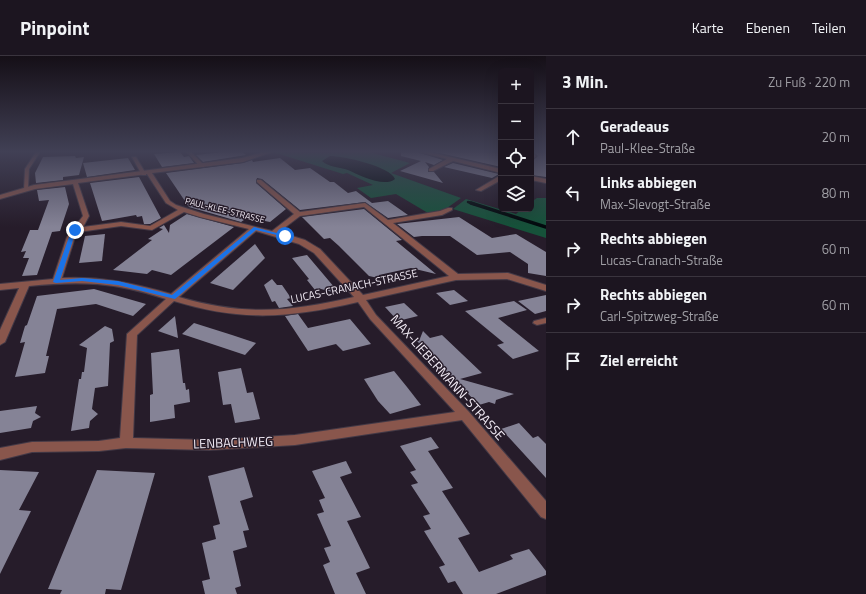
<!DOCTYPE html>
<html lang="de">
<head>
<meta charset="utf-8">
<style>
	:root { --surface:#1c1520; --page:#251e29; --text:#f1f3f6; --muted:#a09fa5; --line:#3a343e }
	body { margin:0; font-family:"Titillium Web",sans-serif; background:var(--page); color:var(--text) }
	.controls { position:absolute; right:12px; top:12px; display:grid; overflow:hidden; border-radius:6px; box-shadow:0 4px 16px #0002 }
	.controls button { width:36px; height:36px; display:grid; place-items:center; padding:0; border:0; border-bottom:1px solid var(--line); background:var(--surface); color:var(--text); font:20px sans-serif }
	.stop { position:absolute; width:12px; height:12px; margin:-9px; border:3px solid #1a73e8; border-radius:50%; background:#fff }
	.stop.end { background:#1a73e8; border-color:#fff; box-shadow:0 1px 4px #0008 }
	.list { margin:0; padding:0; list-style:none }
	h2 { display:flex; justify-content:space-between; align-items:center; height:52px; margin:0; padding:0 16px; font-size:17px }
	h2 small { font-size:13px; font-weight:400; color:var(--muted) }
	.list li { display:grid; grid-template-columns:26px 1fr auto; gap:12px; align-items:center; box-sizing:border-box; height:56px; padding:0 16px; border-top:1px solid var(--line) }
	.list b { display:block; font-size:15px; white-space:nowrap }
	.list p { margin:0; font-size:13px; white-space:nowrap; color:var(--muted) }
	.list em { font-size:13px; font-style:normal; color:var(--muted) }
	.icon { flex:none; width:22px; height:22px; fill:none; stroke:currentColor; stroke-width:2; stroke-linecap:round; stroke-linejoin:round }
	.map { position:relative; flex:none; width:546px; height:538px; overflow:hidden }
	header { display:flex; align-items:center; gap:24px; box-sizing:border-box; height:56px; padding:0 20px; background:var(--surface); border-bottom:1px solid var(--line) }
	header strong { font-size:19px }
	nav { display:flex; gap:22px; margin-inline-start:auto; font-size:14px }
	main { display:flex }
	aside { flex:1; background:var(--surface) }
	.map>svg:first-child { display:block }
</style>
</head>
<body>
<header>
<strong>Pinpoint</strong>
<nav><a>Karte</a><a>Ebenen</a><a>Teilen</a></nav>
</header>
<main>
<div class="map">
<svg width="546" height="538" viewBox="0 0 546 538">
	<rect width="100%" height="100%" fill="#261c2a"/>
	<g fill="#16523a">
		<path d="M273,96L313,97L369,96L410,107L391,117L461,142L447,152L438,156L428,157L396,138L371,142L357,132L373,129L347,117L343,118Z"/>
		<path d="M537,142H546V182L453,153L466,143L516,158L522,153H531V146Z"/>
	</g>
	<path fill="#01090c" d="M330,100C343,100 390,110 395,123C384,132 359,119 348,114C340,111 328,111 322,105Z"/>
	<g fill="none" stroke-linecap="round" stroke-linejoin="round">
		<path stroke="#01090c" stroke-width="2.5" d="M468,146L474,148"/>
		<path stroke="#01090c" stroke-width="3.5" d="M471,147L546,171"/>
	</g>
	<g fill="#858396">
		<path d="M180,96L184,101L189,100L194,107L162,111L154,98Z"/>
		<path d="M223,96H242L246,99L203,106L196,99Z"/>
		<path d="M401,96H419L420,97L443,104L434,109L425,106L429,111L428,113V116H434L443,127L400,115L421,105L401,100Z"/>
		<path d="M435,96H501V111Z"/>
		<path d="M533,96H546V121L531,119V106L538,100Z"/>
		<path d="M75,100L76,102L84,101L79,119L63,121V124L36,127L35,117L43,101Z"/>
		<path d="M128,102L135,114L87,121L83,107Z"/>
		<path d="M280,102L295,114L310,112L330,126H334L348,137L356,135L372,147L388,145L408,159L388,162L365,146L300,154L262,123L257,122L256,127L286,153L270,166L260,164L254,157L241,166L189,151L166,117L243,107L252,104L253,106Z"/>
		<path d="M453,107L499,118L492,122L444,111Z"/>
		<path d="M139,121L161,162L150,168H144L142,160L137,161L136,159L102,165L90,127Z"/>
		<path d="M65,131L69,148L60,175L52,176L37,219L22,220L29,202H23L26,195L21,196L30,174H38L49,144L39,145L37,134Z"/>
		<path d="M364,153L402,184L396,185L436,218L411,212L379,219L378,222L369,220L339,190L330,182L324,183L302,161Z"/>
		<path d="M187,158L234,171L171,219L152,214L147,218L113,214L152,184L148,183L163,173L159,172L164,169L169,177L170,169Z"/>
		<path d="M459,161L492,182L516,178L546,196V220L528,217V208L510,196L477,199L450,180H422L414,181L397,168Z"/>
		<path d="M105,178L102,205L79,207L85,180Z"/>
		<path d="M255,188L265,202L233,234L210,227Z"/>
		<path d="M307,199L340,238L321,233L315,234L307,224L309,223L292,202Z"/>
		<path d="M272,223L277,229H282L291,242L287,243L293,250L279,252L275,245L272,246L264,229Z"/>
		<path d="M94,233L146,248L133,260L96,248L57,253L46,300H49L45,317L15,321L25,286L20,287L25,270L27,269L37,240Z"/>
		<path d="M454,234L468,245L450,249L436,237Z"/>
		<path d="M546,239V255L535,258L518,245Z"/>
		<path d="M514,245L527,254L498,262L539,295L513,303L497,289L504,287L465,255Z"/>
		<path d="M404,247L418,260L398,265L385,251Z"/>
		<path d="M298,258L308,272L350,263L371,288L343,295L336,288L308,295L285,260Z"/>
		<path d="M175,260L178,282L158,275Z"/>
		<path d="M194,267L232,279L256,287L245,299L182,278Z"/>
		<path d="M105,270L112,273L114,285L110,287L108,330L95,332L92,353L98,358L90,365L89,372L71,375L79,323H81L82,316H84L87,292L79,289Z"/>
		<path d="M423,275L430,282L442,279L482,317L460,323L514,338L496,344L495,348L489,346L479,349L436,305L430,304L432,300L423,292L418,290L419,287L417,285H419Z"/>
		<path d="M179,293L183,327H185L186,334L189,333L190,346L174,349L175,362L150,366V339L153,338L151,297Z"/>
		<path d="M241,312L247,337L253,336L260,363L235,367L231,348L223,349L218,316Z"/>
		<path d="M394,315L407,331L421,349L390,358L378,345L364,323Z"/>
		<path d="M37,350L35,357L41,361L33,365L31,372L0,377V355Z"/>
		<path d="M519,367L533,382L538,380L546,388V422L501,373Z"/>
		<path d="M431,381L439,392L428,395L453,432L442,435L470,478L458,482L479,516L513,503L510,499L529,493L546,515V519L496,538H463L455,525L448,527L439,511L445,509L424,475L431,473L423,460L430,458L411,429L418,427L410,416L416,414L400,390Z"/>
		<path d="M346,405L352,417L340,421L361,461L347,465L370,512L356,517L366,538H335L323,509L330,506L324,492L331,490L317,458L324,456L319,444L325,442L312,415Z"/>
		<path d="M244,411L253,441L240,445L249,474L243,475L247,491L233,495L241,530L235,532L237,538H205L202,525L210,523L202,487L216,483L213,470L220,468L208,420Z"/>
		<path d="M0,414L39,416L19,454L31,455L0,518Z"/>
		<path d="M97,414L155,417L121,534L106,533L105,538H60L62,534L48,533Z"/>
	</g>
	<g fill="none" stroke-linecap="round" stroke-linejoin="round">
		<g stroke="#433946" stroke-width="2">
			<g id="service">
				<path d="M36,96H40L29,113L28,133L24,134L25,113Z"/>
				<path d="M187,96H191L204,109V111H200Z"/>
				<path d="M132,101H136L146,118V119H142Z"/>
				<path d="M546,262V267L537,269L533,267L534,265Z"/>
			</g>
		</g>
		<g stroke="#433946" stroke-width="2">
			<g id="minor">
				<path d="M264,96H272L243,106L152,117L170,145L176,149L204,158L272,175L294,158L257,126V124H261L300,156L365,147L388,164L440,155L448,152H452V154L442,159L393,167L458,218L508,217L546,229V235L507,223L456,224L366,244L376,259L469,356L546,445V463L541,461L462,364L295,389L209,394L126,392L99,395L32,396L0,404V392L32,386L99,385L120,382L127,278L166,243C114,226 82,225 29,230L5,286L0,289V274L19,232L0,234V228L53,223L67,181L83,160L73,128L35,133L0,143V139L34,129L242,102ZM147,118L166,147L178,154L150,170L121,166L83,171L89,160L78,127ZM364,151L449,220L363,239L320,193L305,184L279,176L300,160ZM184,156L200,161L249,173L171,238C134,227 100,220 62,222L75,181L79,176L121,170L152,174ZM256,175L299,188L314,197L354,241C290,256 243,260 179,241ZM174,245C242,266 290,262 358,246L370,263L455,356L295,379L209,384L133,382L137,279Z"/>
				<path d="M420,96H429L501,113V117L453,105L433,115H429V113L447,103Z"/>
				<path d="M531,96L536,100L531,105Z"/>
				<path d="M501,119V124L481,135L476,134Z"/>
				<path d="M531,120L546,123V127L531,124Z"/>
			</g>
		</g>
		<use href="#service" fill="#89564c" fill-rule="evenodd"/>
		<use href="#minor" fill="#89564c" fill-rule="evenodd"/>
	</g>
	<linearGradient id="sky" x2="0" y2="1"><stop stop-color="#150f17"/><stop offset="0.56" stop-color="#414055"/><stop offset="1" stop-color="#414055" stop-opacity="0"/></linearGradient>
	<rect width="546" height="171" fill="url(#sky)"/>
	<path fill="#1a73e8" d="M254,171L288,180L285,181L256,174L175,243L118,229L82,225L56,227L53,226L69,181L73,173L78,174L74,181L60,224L82,222L118,225L172,239Z"/>
	<g text-anchor="middle" dominant-baseline="central" stroke-width="3" stroke-linejoin="round" paint-order="stroke">
		<g font-size="9" fill="#f2ebf5" stroke="#261c2a">
			<text transform="translate(225 154) rotate(14)">PAUL-KLEE-STRASSE</text>
		</g>
		<g font-size="11" fill="#f2ebf5" stroke="#261c2a">
			<text transform="translate(354 230) rotate(-12)">LUCAS-CRANACH-STRASSE</text>
		</g>
		<g font-size="13" fill="#f2ebf5" stroke="#261c2a">
			<text transform="translate(448 321) rotate(48)">MAX-LIEBERMANN-STRASSE</text>
			<text transform="translate(233 386) rotate(-2)">LENBACHWEG</text>
		</g>
	</g>
</svg>
<div class="controls">
<button>+</button>
<button>−</button>
<button><svg class="icon" aria-label="locate" viewBox="0 0 24 24"><circle cx="12" cy="12" r="6"/><path d="M12 2v4M12 18v4M2 12h4M18 12h4"/></svg></button>
<button><svg class="icon" aria-label="layers" viewBox="0 0 24 24"><path d="M12 4l9 5-9 5-9-5zM3 14l9 5 9-5"/></svg></button>
</div>
<div class="stop" style="left:285px;top:180px"></div>
<div class="stop end" style="left:75px;top:174px"></div>
</div>
<aside>
<h2>3 Min.<small>Zu Fuß · 220 m</small></h2>
<ul class="list">
<li><svg class="icon" aria-label="ahead" viewBox="0 0 24 24"><path d="M12 20V5M6 11l6-6 6 6"/></svg><div><b>Geradeaus</b><p>Paul-Klee-Straße</p></div><em>20 m</em></li>
<li><svg class="icon" aria-label="left" viewBox="0 0 24 24"><path d="M17 20v-9H6M10 6l-5 5 5 5"/></svg><div><b>Links abbiegen</b><p>Max-Slevogt-Straße</p></div><em>80 m</em></li>
<li><svg class="icon" aria-label="right" viewBox="0 0 24 24"><path d="M7 20v-9h11M14 6l5 5-5 5"/></svg><div><b>Rechts abbiegen</b><p>Lucas-Cranach-Straße</p></div><em>60 m</em></li>
<li><svg class="icon" aria-label="right" viewBox="0 0 24 24"><path d="M7 20v-9h11M14 6l5 5-5 5"/></svg><div><b>Rechts abbiegen</b><p>Carl-Spitzweg-Straße</p></div><em>60 m</em></li>
<li><svg class="icon" aria-label="arrive" viewBox="0 0 24 24"><path d="M6 21V4h12l-3 4 3 4H6"/></svg><div><b>Ziel erreicht</b></div></li>
</ul>
</aside>
</main>
</body>
</html>
